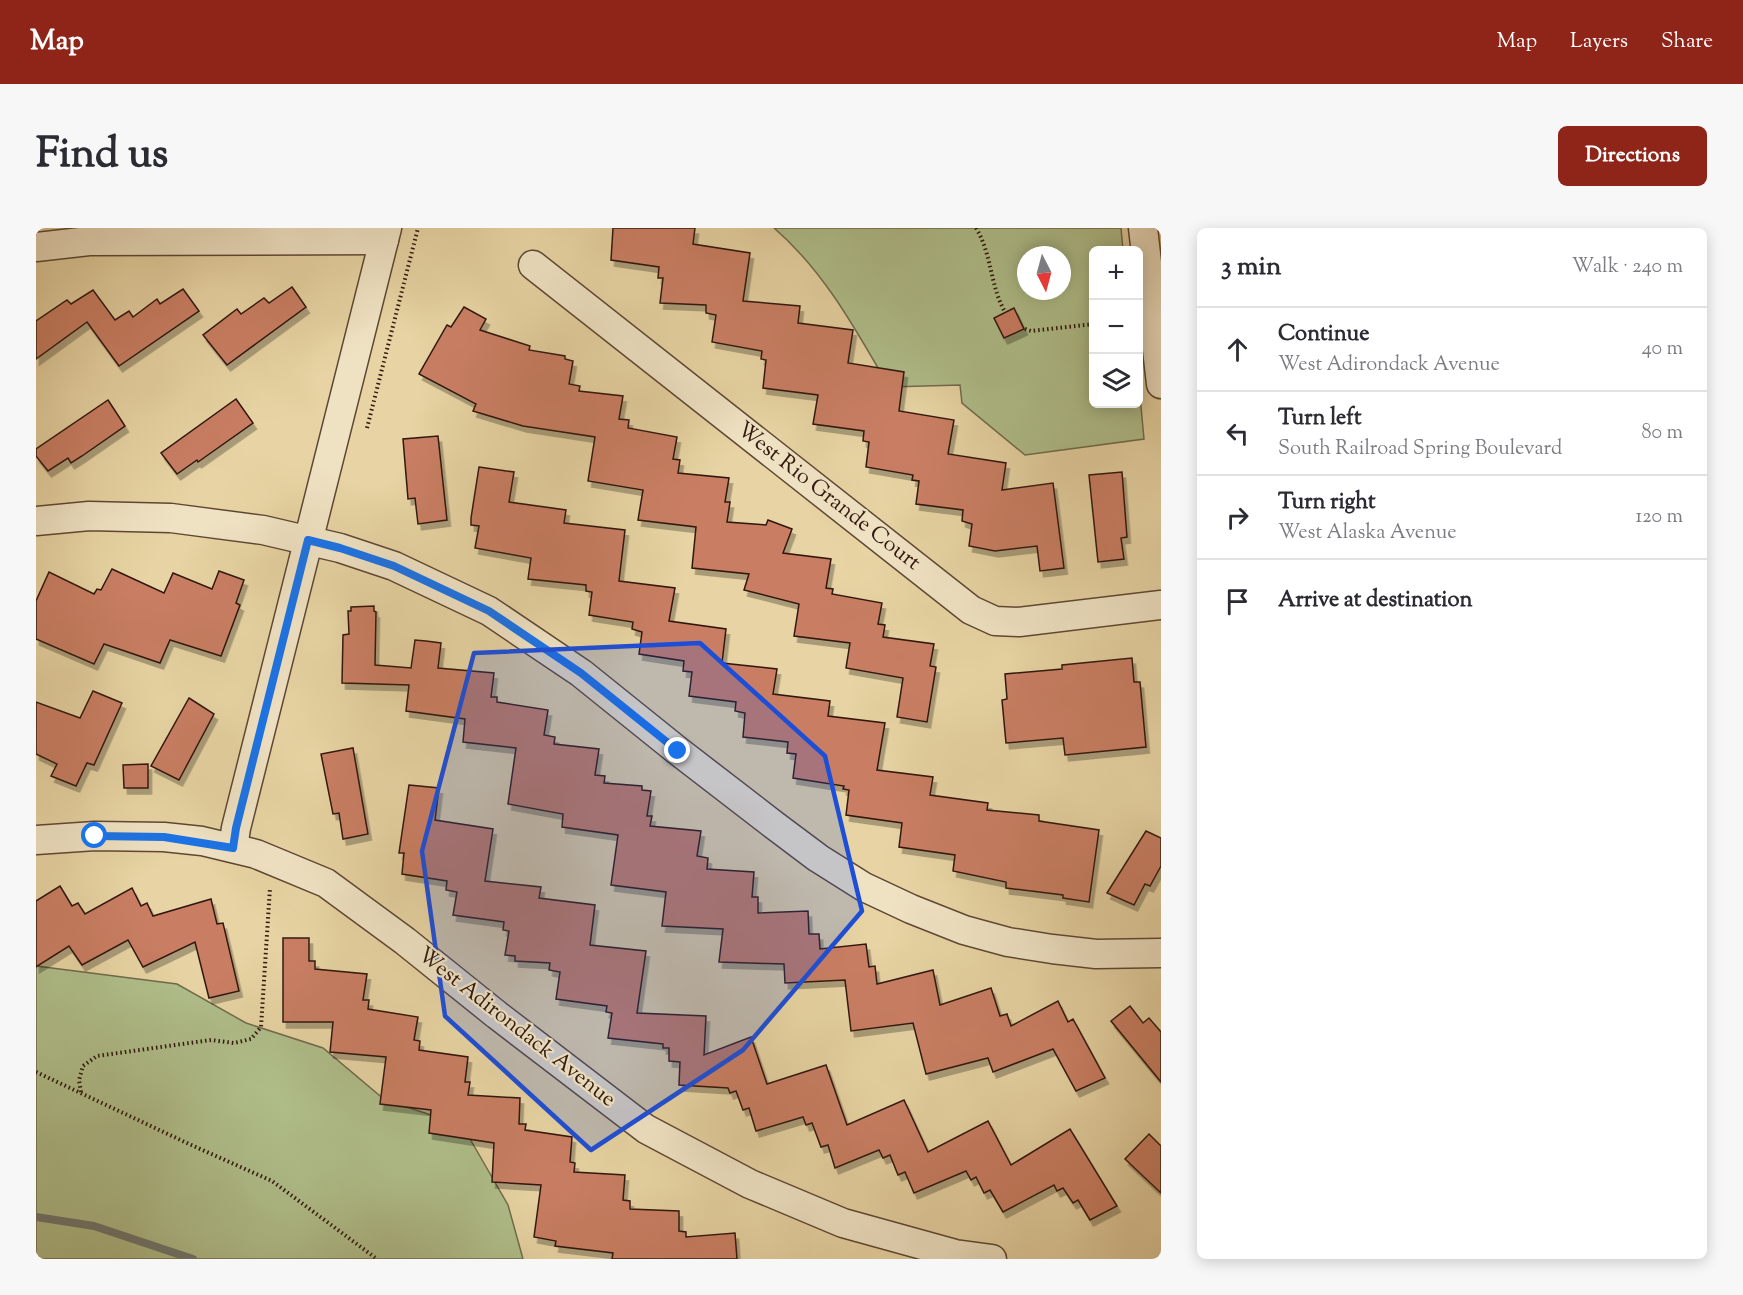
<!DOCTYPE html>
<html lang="en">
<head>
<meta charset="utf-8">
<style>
	:root { --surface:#fff; --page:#f7f7f7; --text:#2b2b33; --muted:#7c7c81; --line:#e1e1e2; --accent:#8f2418 }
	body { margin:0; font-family:"Sorts Mill Goudy",serif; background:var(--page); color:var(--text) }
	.controls { position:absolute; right:18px; top:18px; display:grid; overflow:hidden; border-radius:9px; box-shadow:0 3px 15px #0003 }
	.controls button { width:54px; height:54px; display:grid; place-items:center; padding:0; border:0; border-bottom:2px solid var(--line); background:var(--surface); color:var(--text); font:30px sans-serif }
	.compass { position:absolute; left:981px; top:18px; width:54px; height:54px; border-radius:50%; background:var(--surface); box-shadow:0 3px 15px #0003; rotate:174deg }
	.stop { position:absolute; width:18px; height:18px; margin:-14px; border:4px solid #1a73e8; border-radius:50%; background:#fff }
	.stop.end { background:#1a73e8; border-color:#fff; box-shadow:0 2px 6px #0008 }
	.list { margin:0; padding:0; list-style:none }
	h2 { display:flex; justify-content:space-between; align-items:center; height:78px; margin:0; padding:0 24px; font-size:26px }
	h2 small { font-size:20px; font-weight:400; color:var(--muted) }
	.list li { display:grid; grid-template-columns:39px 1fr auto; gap:18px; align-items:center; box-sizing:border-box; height:84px; padding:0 24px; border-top:2px solid var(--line) }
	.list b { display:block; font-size:22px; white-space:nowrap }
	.list p { margin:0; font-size:20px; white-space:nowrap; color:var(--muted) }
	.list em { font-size:20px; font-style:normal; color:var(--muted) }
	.icon { flex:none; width:33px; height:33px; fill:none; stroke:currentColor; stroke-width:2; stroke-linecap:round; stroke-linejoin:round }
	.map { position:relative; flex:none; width:1125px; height:1031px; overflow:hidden; border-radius:9px }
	header { display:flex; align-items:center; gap:36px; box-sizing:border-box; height:84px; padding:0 30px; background:var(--accent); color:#fff }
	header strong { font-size:28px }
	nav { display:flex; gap:33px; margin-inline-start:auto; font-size:21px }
	.intro { display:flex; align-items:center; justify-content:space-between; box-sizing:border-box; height:144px; padding:0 36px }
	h1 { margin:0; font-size:42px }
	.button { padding:15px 27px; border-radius:9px; background:var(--accent); color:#fff; font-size:21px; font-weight:700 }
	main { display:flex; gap:36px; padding:0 36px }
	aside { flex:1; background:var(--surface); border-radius:9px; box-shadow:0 3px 15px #0003 }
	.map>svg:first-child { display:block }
</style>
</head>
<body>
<header>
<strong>Map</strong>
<nav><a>Map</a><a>Layers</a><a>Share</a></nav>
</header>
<div class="intro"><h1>Find us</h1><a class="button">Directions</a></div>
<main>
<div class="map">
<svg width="1125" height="1031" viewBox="0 0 1125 1031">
	<defs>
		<filter id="shadow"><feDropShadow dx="3.5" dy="6" stdDeviation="0" flood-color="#0004"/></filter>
	</defs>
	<rect width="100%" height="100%" fill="#e7d3a3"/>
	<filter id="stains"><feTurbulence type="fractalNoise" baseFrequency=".00333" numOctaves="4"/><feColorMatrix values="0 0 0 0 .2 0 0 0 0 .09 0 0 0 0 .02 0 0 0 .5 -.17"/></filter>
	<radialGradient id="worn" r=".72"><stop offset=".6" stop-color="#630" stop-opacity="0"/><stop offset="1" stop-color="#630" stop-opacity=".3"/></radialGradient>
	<g fill="#afbe8a" stroke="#706b4c" stroke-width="1.5" fill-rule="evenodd">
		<path d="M738,0H1085L1087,22H1058V176H1102L1103,158L1108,211L989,227L926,175L924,157L853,159C820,102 788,43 738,0ZM990,27H1026V63H990Z"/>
		<path d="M0,738L141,756L210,795L287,820L349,872L426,897L472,977L487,1031H0Z"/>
	</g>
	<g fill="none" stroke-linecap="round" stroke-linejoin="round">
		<path stroke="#6f776f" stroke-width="8" d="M0,989L58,998L157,1031"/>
	</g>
	<g fill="#c97e64" stroke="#30180e" stroke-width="1.5" filter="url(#shadow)">
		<path d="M577,0H659L657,16L714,25L707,73L764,78L762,95L817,102L812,135L868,144L863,183L918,192L912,226L970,235L966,262L1017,255L1028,340L1004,343L1001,318L959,323L933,318L936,296L926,293L927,282L880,276L883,253L876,252L877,247L830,239L833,214L827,213L828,203L777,196L782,167L727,160L730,132L725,131L726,123L676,114L680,87L670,85V77L624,75L627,50H622L623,39L575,32Z"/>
		<path d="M256,59L270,79L191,137L167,107L201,81L205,86L228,70L233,75Z"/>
		<path d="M147,61L163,83L83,138L51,94L0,131V93L31,72L35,76L57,62L79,92L93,83L97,89L121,71L124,76Z"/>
		<path d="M428,79L450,91L444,102L494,118L493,122L529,128V131L537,133L533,156L544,158L543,163L587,168L583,191L593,192L592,200L641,209L637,231L644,232L642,245L693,250L689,274H694L691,294L730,297L732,292L756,301L747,325L795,331L790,360L797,361L796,366L846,375L842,396L849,397L847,409L898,416L894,438L900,439L891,494L861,489L867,450L810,440L814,415L758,408L763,376L708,362L713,346L656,340L660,299L602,292L607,262L552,253L559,209L487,198L437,183L440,176L383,146L411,97L415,99Z"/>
		<path d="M978,80L988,101L968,110L958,90Z"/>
		<path d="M200,171L217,195L162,234L161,232L141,246L125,225Z"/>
		<path d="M72,172L89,198L46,228L35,235L32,230L12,243L0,228V221Z"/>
		<path d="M402,208L411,292L382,296L379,270L372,271L367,211Z"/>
		<path d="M443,239L478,244L473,274L530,282L528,295L589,302L583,353L639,360L633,393L690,401L686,435L741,441L737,466L794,473L792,488L849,495L841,542L897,549L894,567L952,575L951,582L1003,587V593L1063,602L1053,674L1027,670V667L970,660V654L917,643L919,627L863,619L866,595L810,587L813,562L807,561L808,558L757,550L760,526L751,525L752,514L707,509L709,485L699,483L700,474L653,468L656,444L647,443L648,433L603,426L606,404L596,401L597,394L553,387L556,364L550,363V357L492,351L495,330L439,320L443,298L435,297V290Z"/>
		<path d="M1086,244L1091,309L1085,310L1088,331L1062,334L1053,247Z"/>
		<path d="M76,341L128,365L137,345L176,361L183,343L208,352L200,375L204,377L185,428L134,412L124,435L68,416L58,436L0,411V373L13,344L58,366L61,361L65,362Z"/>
		<path d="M338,378V383L340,384L339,437L375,440L379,412L390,413L405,415L402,440L458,445L455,469H461V474L512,482L508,507L519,509L518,516L563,521L559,547L569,548L568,555L606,558V562L615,563L611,588H616L614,598L665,603L661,628L672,630L671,641L718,644L716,669H722V685L772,683L773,706H783L784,721L830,716L833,739L839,738L841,756L897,742L904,777L955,760L964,788L971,786L975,798L1022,773L1032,794L1037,791L1069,850L1040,863L1017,821L957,844L952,830L890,846L877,795L815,803L809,752L749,755L748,736L683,734L687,701L626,698L630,664L575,657L582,607L526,599L527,586L472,576L480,520L427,514L429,491L370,483L373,457L306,455L307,407L313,406L312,383H315V379Z"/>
		<path d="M1096,430L1098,454H1104L1110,519L1029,527L1027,510L970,515L966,472L971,471L969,446L1026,441V437Z"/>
		<path d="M57,463L86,475L58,537L51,535L40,558L15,548L21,536L0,526V474L44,490Z"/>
		<path d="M153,470L178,486L143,552L115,538Z"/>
		<path d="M317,520L332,606L307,611L303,585L297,586L285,526Z"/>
		<path d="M112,536V560H88L87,537Z"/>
		<path d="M373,557L403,560L399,592L457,601L449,653L505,659L503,670L559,677L554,717L610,723L601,785L670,788L668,827L715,809L731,856L790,837L811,897L868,872L892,924L952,893L975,937L1034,901L1081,978L1054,992L1042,972L1037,975L1027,960L1021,963L1018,957L967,984L954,962L948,965L940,949L935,952L930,943L878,965L869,944L862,947L854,927L847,930L843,922L799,940L792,917L785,919L776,895L770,897L767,889L720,903L713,880L707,882L700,863L694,865L692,860L643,857L644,834L633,833V820H627V816L572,810L576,785L570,784L571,778L520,771L524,744L513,742L514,735L479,733V728L469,727L473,703L467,702L468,694L417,687L421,664L410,662L411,653L366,646L368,625H363Z"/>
		<path d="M1110,603L1125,610V638L1114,658L1109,656L1098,677L1071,665Z"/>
		<path d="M24,658L36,678L42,675L49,686L96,660L105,678L111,675L117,688L175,671L181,696L187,695L203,763L173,770L159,714L107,739L92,712L46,737L33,718L0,739V673Z"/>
		<path d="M247,710H273V733H279V741L331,746L327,772H333L332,781L382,789L378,812L384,813L383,822L432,829L429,854H434L432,867L484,870L483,896H490L489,902L536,909L534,934L539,935L538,944L589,947L587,972L594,973V981L643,983V1003L650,1004V1009L699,1005L701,1031H576L577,1025L519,1018L520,1013L498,1009L505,957L456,954L458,915L393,905L395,882L344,876L350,829L294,824L297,794H247Z"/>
		<path d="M1094,778L1107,795L1113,790L1125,804V854L1075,793Z"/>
		<path d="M1113,906L1125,918V965L1089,931Z"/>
	</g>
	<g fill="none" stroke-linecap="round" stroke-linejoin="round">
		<g stroke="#5e4733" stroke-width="31">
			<g id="street">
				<path d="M1107,0L1125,156"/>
				<path d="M0,19L53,13L348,12"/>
				<path d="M497,37L935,382L959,393L983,394L1125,377"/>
				<path d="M0,293L53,288L135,290L227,302L304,320L358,338L453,383L545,445L642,523L738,597L782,630L828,659L875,681L928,702L972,714L1016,721L1060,726L1125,725"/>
				<path d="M0,612L59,608L128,609L166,613L220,626L290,655L369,713L461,787L610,901L714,956L807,995L919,1026L956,1031"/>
				<path d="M197,620L200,600L351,0"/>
			</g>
		</g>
		<g stroke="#30180e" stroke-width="4" stroke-dasharray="1.5 3" stroke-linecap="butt">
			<path d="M940,0C956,26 954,58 969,84"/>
			<path d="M989,101L995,103L1058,96"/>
			<path d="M331,200L382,0"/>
			<path d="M0,844L153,916L236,953L341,1031"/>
			<path d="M45,864L43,852L47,838L61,828L175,812L198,815L215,811L225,799L234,660"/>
		</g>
		<use href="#street" stroke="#efe2c3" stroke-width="28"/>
	</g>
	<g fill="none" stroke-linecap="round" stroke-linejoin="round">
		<path stroke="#1a73e8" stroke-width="8" d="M59,608L128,609L197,620L200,600L272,312L304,320L358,338L453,383L545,445L642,523"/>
	</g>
	<path fill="#1d4ed8" fill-opacity="0.2" stroke="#1d4ed8" stroke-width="4.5" stroke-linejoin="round" d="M664,415L789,528L826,683L707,822L555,922L409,788L386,623L438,425Z"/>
	<g text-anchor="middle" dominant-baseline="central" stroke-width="4.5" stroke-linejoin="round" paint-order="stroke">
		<g font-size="22" fill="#30180e" stroke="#efe2c3">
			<text transform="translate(792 269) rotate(38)">West Rio Grande Court</text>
			<text transform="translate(480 800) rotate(38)">West Adirondack Avenue</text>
		</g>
	</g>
	<rect width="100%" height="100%" filter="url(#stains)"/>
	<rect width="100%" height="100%" fill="url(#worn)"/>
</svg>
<div class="controls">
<button>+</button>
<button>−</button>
<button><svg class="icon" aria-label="layers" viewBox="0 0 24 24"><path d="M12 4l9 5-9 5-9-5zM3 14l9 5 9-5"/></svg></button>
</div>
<svg class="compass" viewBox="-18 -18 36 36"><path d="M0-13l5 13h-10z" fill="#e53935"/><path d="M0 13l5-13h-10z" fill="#7c7c81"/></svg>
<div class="stop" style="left:59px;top:608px"></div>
<div class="stop end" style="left:642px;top:523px"></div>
</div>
<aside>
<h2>3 min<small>Walk · 240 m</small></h2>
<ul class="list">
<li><svg class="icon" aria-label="ahead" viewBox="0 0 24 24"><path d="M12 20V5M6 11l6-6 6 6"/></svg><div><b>Continue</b><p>West Adirondack Avenue</p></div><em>40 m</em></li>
<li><svg class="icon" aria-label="left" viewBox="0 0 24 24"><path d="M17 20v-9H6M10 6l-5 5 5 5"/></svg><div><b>Turn left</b><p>South Railroad Spring Boulevard</p></div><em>80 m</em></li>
<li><svg class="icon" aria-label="right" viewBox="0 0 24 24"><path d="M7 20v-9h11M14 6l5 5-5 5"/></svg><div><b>Turn right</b><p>West Alaska Avenue</p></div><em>120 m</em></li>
<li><svg class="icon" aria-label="arrive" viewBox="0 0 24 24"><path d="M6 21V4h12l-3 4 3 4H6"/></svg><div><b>Arrive at destination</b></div></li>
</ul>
</aside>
</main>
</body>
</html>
